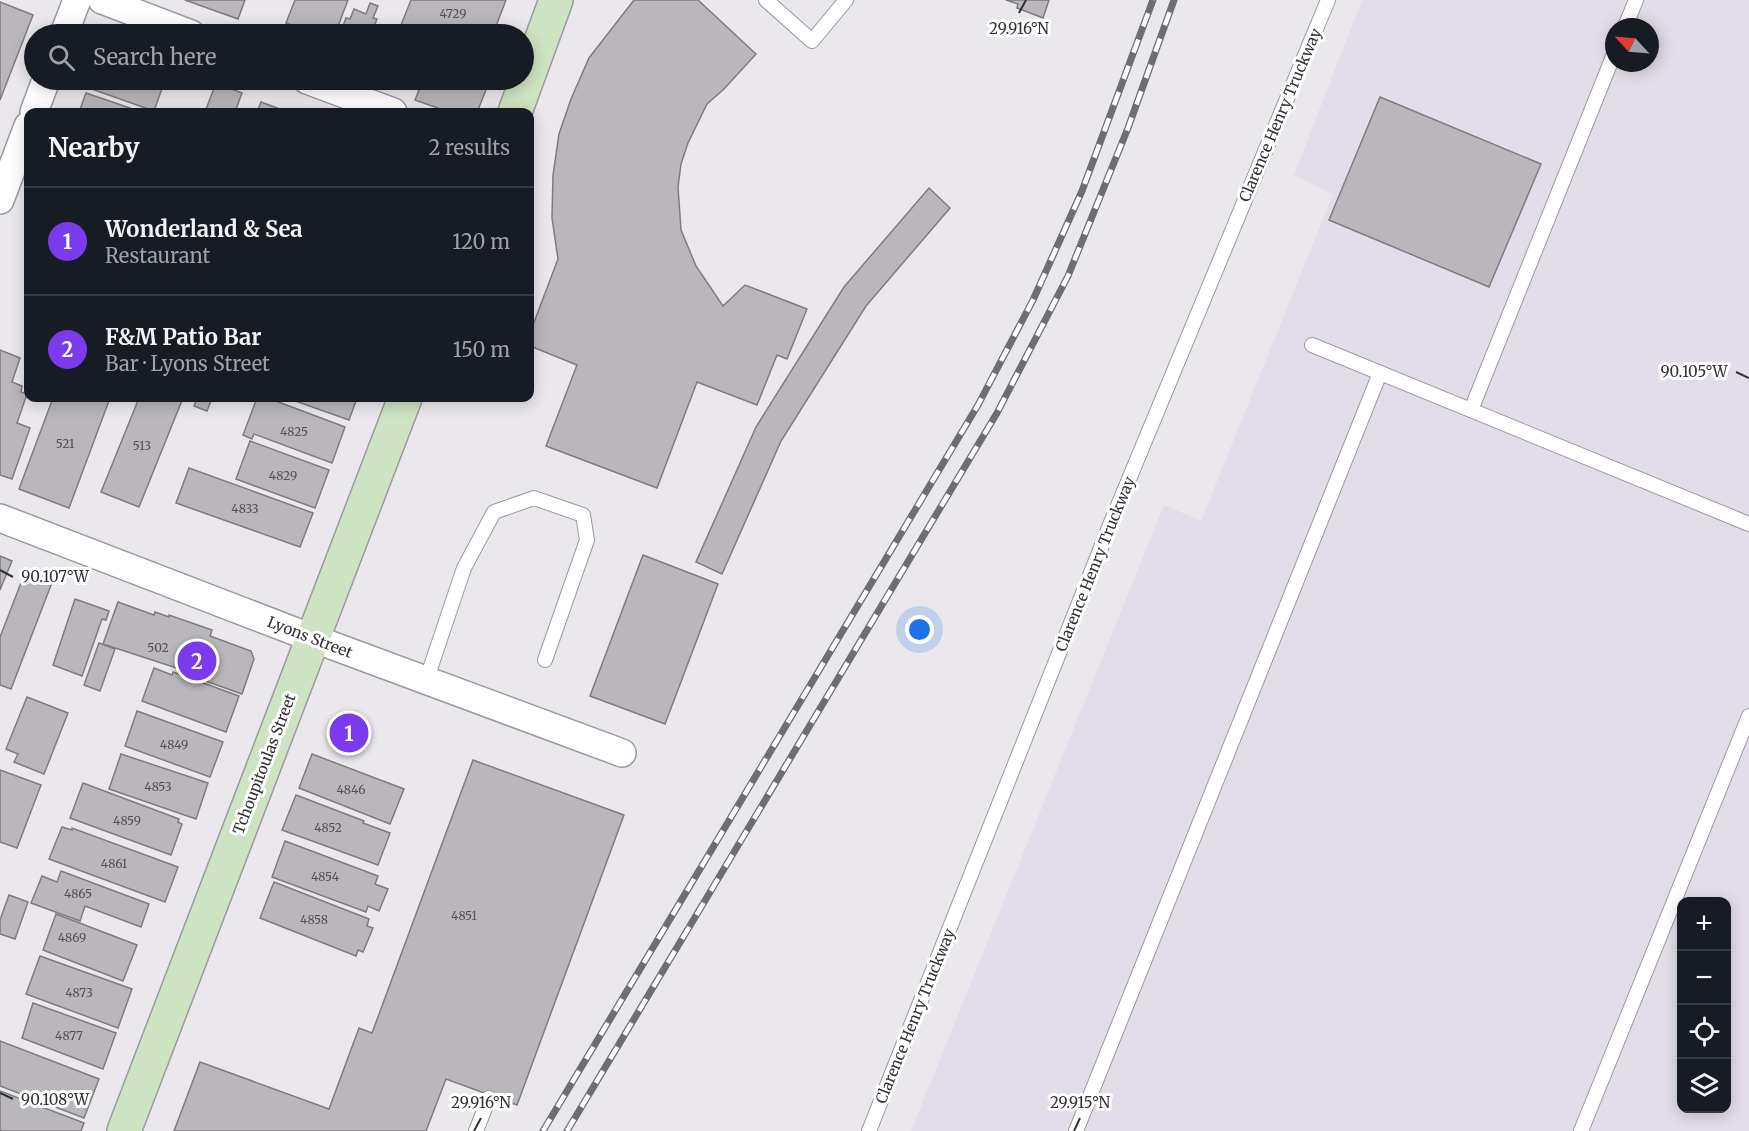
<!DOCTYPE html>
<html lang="en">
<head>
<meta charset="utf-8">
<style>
	:root { --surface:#171b24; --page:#20242c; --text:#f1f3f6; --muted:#9ea1a6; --line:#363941; --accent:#7c3aed }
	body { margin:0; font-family:Merriweather,serif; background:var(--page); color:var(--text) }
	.controls { position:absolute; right:18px; bottom:18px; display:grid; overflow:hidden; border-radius:12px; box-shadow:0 3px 15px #0003 }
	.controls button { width:54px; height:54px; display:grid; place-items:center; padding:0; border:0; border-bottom:2px solid var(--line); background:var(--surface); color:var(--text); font:30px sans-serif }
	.compass { position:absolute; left:1605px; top:18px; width:54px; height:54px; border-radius:50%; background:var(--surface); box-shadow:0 3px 15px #0003; rotate:296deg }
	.you { position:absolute; left:920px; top:630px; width:21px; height:21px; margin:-15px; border:4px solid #fff; border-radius:50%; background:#1a73e8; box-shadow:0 0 0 9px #1a73e833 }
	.badge { display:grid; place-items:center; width:39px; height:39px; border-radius:50%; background:var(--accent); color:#fff; font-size:20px; font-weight:700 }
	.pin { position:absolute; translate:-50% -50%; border:3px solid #fff; box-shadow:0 2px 6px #0006 }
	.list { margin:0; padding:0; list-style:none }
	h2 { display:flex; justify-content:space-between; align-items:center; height:78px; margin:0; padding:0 24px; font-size:26px }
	h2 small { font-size:20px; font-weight:400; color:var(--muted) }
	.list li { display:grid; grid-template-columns:39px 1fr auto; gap:18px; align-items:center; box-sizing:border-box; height:108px; padding:0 24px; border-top:2px solid var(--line) }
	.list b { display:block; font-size:22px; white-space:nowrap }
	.list p { margin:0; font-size:20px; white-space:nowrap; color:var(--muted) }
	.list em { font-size:20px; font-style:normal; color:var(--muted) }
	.icon { flex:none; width:33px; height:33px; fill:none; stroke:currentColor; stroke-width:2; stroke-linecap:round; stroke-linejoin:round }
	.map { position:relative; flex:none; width:1749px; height:1131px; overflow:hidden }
	.search { position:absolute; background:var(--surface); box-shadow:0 3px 15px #0003; left:24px; top:24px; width:510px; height:66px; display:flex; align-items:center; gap:15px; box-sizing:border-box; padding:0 21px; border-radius:33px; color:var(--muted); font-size:22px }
	.panel { position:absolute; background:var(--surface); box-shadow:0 3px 15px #0003; left:24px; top:108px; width:510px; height:294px; border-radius:12px }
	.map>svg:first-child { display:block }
</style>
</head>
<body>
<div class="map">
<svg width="1749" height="1131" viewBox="0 0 1749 1131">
	<rect width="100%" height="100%" fill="#eae8ec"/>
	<path fill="#e2dde8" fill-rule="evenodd" d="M1362,0H1749V1131H911L1164,505L1201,521L1333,194L1294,175ZM1614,27H1650V63H1614ZM1682,902H1726V1108H1682Z"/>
	<g fill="#b9b7bb" stroke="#7e7c80" stroke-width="1.5">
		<path d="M185,0H245L238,19Z"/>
		<path d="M295,0H348L335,34H315L286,23Z"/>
		<path d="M411,0H506L493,34H422L401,25Z"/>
		<path d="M634,0H698L756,54L724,89L707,104L688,143L681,164L678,187L681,230L696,266L723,306L745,285L807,309L787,359L777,355L757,405L697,382L657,488L546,446L577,365L530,346V333L558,259L552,218L553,175L559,134L571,99L589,58Z"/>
		<path d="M1006,0H1049L1043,18L1017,8L1018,4Z"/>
		<path d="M0,2L33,15L0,100Z"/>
		<path d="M370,3L378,6L373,18L377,19L371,34H340L346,18L350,19L354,9L366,14Z"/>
		<path d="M89,80H165L154,111L86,87Z"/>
		<path d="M423,80H490L477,112H449L415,100Z"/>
		<path d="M216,83L242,93L235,112H205Z"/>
		<path d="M86,93L130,108L129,111L133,112H79Z"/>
		<path d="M1380,97L1541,164L1489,287L1329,220Z"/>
		<path d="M261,102L288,112H257Z"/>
		<path d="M929,188L950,208L866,306L781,441L722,574L696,562L756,427L844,287Z"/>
		<path d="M0,350L20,358L12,382L22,386L21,392L27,394L17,423L30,428L12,479L0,475Z"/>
		<path d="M53,398H110L69,508L19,489Z"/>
		<path d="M139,398H183L139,507L101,492Z"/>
		<path d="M197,398H212L207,411L194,406Z"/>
		<path d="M257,398H268L345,427L332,463L254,434L252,439L243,435Z"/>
		<path d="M287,398H357L349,420Z"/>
		<path d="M250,441L329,470L315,508L236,479Z"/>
		<path d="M189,468L313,513L300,547L176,503Z"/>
		<path d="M643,555L718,584L665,724L590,696Z"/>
		<path d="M0,556L12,561L0,590Z"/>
		<path d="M26,570L53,580L11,689L0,685V637Z"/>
		<path d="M75,599L109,611L106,620L102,619L82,676L53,665Z"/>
		<path d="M118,602L154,615L155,612L169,617V615L212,630L210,636L251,651L254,659L242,694L194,677L195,674L103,644Z"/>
		<path d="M99,643L115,649L100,691L84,685Z"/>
		<path d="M154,668L172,675L173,672L239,696L226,732L142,701Z"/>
		<path d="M27,697L68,713L44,774L14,762L18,754L6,749Z"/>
		<path d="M137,711L223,742L210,777L125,746Z"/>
		<path d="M121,754L208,783L196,819L109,789Z"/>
		<path d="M312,754L404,789L390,824L299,788Z"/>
		<path d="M473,760L624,815L517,1105L446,1079L426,1131H174L200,1062L329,1109L359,1028L372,1033Z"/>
		<path d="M0,770L41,785L17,848L0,842Z"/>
		<path d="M83,783L179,819L178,822L182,824L171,855L70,818Z"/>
		<path d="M296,795L364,821L363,823L390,833L378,865L282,830Z"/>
		<path d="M62,827L72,830V828L178,867L165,902L49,859Z"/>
		<path d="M285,841L378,876L375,884L388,889L379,911L368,906L366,912L272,877Z"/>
		<path d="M61,871L149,904L141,927L85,906L80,921L31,903L42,876L57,882Z"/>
		<path d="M274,882L369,919L367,926L373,928L363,952L358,950L356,956L260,918Z"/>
		<path d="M9,895L28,902L15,939L0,934V920Z"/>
		<path d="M56,914L137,945L123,981L43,950Z"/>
		<path d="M40,956L132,989L118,1028L26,994Z"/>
		<path d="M33,1003L116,1033L103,1069L22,1038Z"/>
		<path d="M0,1041L99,1079L84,1118L0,1086Z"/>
		<path d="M0,1091L84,1123L81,1131H0Z"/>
	</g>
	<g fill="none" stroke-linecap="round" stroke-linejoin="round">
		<g stroke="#9b999d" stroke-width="16">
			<g id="lane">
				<path d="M766,0L812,41L846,0"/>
				<path d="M1625,27L1636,0"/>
				<path d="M1312,345L1749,524"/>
				<path d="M1471,410L1614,54"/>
				<path d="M426,681L464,568L494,512L534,498L583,515L587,540L545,660"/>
				<path d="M476,1131L489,1098"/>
				<path d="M869,1131L1110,525L1328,0"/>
				<path d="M1076,1131L1380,373"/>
				<path d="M1581,1131L1749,716"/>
			</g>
		</g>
		<g stroke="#9b999d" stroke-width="30">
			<g id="street">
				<path d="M102,0L191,34"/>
				<path d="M64,34L77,0"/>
				<path d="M307,80L393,112"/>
				<path d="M34,112L46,80"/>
				<path d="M0,200L28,126"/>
				<path d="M0,518L312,638L622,753"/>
			</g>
		</g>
		<g stroke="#9b999d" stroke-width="36">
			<g id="secondary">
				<path d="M515,112L556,0"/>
				<path d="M124,1131L405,398"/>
			</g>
		</g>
		<use href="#lane" stroke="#fff" stroke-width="14"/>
		<use href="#street" stroke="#fff" stroke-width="27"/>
		<use href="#secondary" stroke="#cee3c1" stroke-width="33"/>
		<g stroke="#6e6d6f" stroke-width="7">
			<g id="rail">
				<path d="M543,1131L978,405L1033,300L1082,191L1153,0"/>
				<path d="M567,1131L997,413L1068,276L1128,128L1174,0"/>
			</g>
		</g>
		<use href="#rail" stroke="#fff" stroke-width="4.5" stroke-dasharray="14" stroke-linecap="butt"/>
	</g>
	<path fill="none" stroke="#323133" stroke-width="2" d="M1019,13L1026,0M1736,372L1749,378M0,570L13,577M0,1093L13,1099M474,1131L481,1118M1074,1131L1080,1118"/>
	<g text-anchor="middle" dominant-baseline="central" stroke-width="6" stroke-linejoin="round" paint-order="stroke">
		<g font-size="12" fill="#545255">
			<text x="453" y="13">4729</text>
			<text x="294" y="431">4825</text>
			<text x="65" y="443">521</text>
			<text x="142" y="445">513</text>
			<text x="283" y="475">4829</text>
			<text x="245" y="508">4833</text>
			<text x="158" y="647">502</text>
			<text x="174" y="744">4849</text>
			<text x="158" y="786">4853</text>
			<text x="351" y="789">4846</text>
			<text x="127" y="820">4859</text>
			<text x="328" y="827">4852</text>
			<text x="114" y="863">4861</text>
			<text x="325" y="876">4854</text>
			<text x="78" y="893">4865</text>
			<text x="464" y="915">4851</text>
			<text x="314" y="919">4858</text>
			<text x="72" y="937">4869</text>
			<text x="79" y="992">4873</text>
			<text x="69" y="1035">4877</text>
		</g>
		<g font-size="15" fill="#323133" stroke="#fff">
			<text transform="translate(1280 115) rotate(-67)">Clarence Henry Truckway</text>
			<text transform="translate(1095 564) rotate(-68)">Clarence Henry Truckway</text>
			<text transform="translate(310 637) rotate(21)">Lyons Street</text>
			<text transform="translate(264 764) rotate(-69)">Tchoupitoulas Street</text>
			<text transform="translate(915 1016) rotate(-68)">Clarence Henry Truckway</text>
		</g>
	</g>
	<g font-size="15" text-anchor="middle" fill="#323133" stroke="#fff" stroke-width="6" stroke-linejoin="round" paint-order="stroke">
		<text x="1019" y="34">29.916°N</text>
		<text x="1694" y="377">90.105°W</text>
		<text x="55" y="582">90.107°W</text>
		<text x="55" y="1105">90.108°W</text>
		<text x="481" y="1108">29.916°N</text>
		<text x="1080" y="1108">29.915°N</text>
	</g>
</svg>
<div class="controls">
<button>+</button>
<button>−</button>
<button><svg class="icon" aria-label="locate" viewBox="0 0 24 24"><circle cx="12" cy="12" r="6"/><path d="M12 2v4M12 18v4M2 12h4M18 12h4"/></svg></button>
<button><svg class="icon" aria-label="layers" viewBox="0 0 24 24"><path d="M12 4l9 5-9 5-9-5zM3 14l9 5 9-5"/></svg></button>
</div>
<svg class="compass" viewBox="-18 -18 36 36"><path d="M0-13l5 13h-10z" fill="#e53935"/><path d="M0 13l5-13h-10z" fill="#9ea1a6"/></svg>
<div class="you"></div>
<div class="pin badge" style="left:349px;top:733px">1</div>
<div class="pin badge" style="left:197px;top:661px">2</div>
<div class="search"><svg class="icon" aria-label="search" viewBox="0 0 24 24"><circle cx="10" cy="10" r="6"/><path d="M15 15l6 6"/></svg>Search here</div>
<section class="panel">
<h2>Nearby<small>2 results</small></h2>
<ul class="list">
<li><span class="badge">1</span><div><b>Wonderland &amp; Sea</b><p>Restaurant</p></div><em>120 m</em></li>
<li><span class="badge">2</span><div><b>F&amp;M Patio Bar</b><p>Bar · Lyons Street</p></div><em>150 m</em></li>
</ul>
</section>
</div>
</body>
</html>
